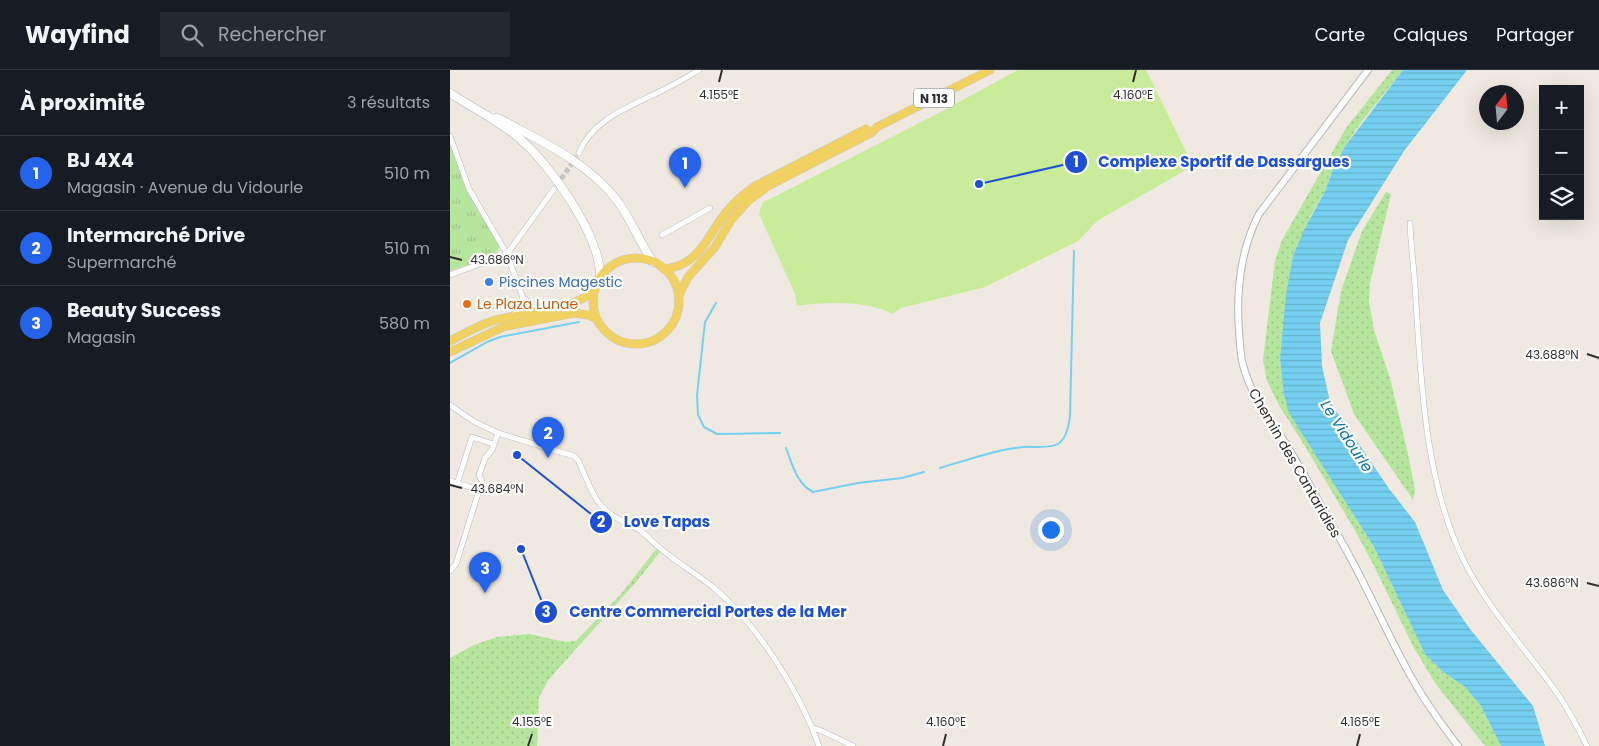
<!DOCTYPE html>
<html lang="fr">
<head>
<meta charset="utf-8">
<style>
	:root { --surface:#171b24; --page:#242831; --text:#f1f3f6; --muted:#9ea1a6; --line:#363941; --accent:#2563eb }
	body { margin:0; font-family:Poppins,sans-serif; background:var(--page); color:var(--text) }
	.controls { position:absolute; right:15px; top:15px; display:grid; overflow:hidden; border-radius:0px; box-shadow:0 5px 20px #0002 }
	.controls button { width:45px; height:45px; display:grid; place-items:center; padding:0; border:0; border-bottom:1px solid var(--line); background:var(--surface); color:var(--text); font:25px sans-serif }
	.compass { position:absolute; left:1029px; top:15px; width:45px; height:45px; border-radius:50%; background:var(--surface); box-shadow:0 5px 20px #0002; rotate:16deg }
	.you { position:absolute; left:600px; top:459px; width:18px; height:18px; margin:-12px; border:4px solid #fff; border-radius:50%; background:#1a73e8; box-shadow:0 0 0 8px #1a73e833 }
	.badge { display:grid; place-items:center; width:32px; height:32px; border-radius:50%; background:var(--accent); color:#fff; font-size:16px; font-weight:700 }
	.pin { position:absolute; translate:-50% -41px; filter:drop-shadow(0 1px 2px #0008) }
	.pin::after { content:''; position:absolute; top:26px; width:18px; height:15px; background:inherit; clip-path:polygon(0 0,100% 0,50% 100%) }
	.list { margin:0; padding:0; list-style:none }
	h2 { display:flex; justify-content:space-between; align-items:center; height:65px; margin:0; padding:0 20px; font-size:21px }
	h2 small { font-size:16px; font-weight:400; color:var(--muted) }
	.list li { display:grid; grid-template-columns:32px 1fr auto; gap:15px; align-items:center; box-sizing:border-box; height:75px; padding:0 20px; border-top:1px solid var(--line) }
	.list b { display:block; font-size:19px; white-space:nowrap }
	.list p { margin:0; font-size:16px; white-space:nowrap; color:var(--muted) }
	.list em { font-size:16px; font-style:normal; color:var(--muted) }
	.icon { flex:none; width:28px; height:28px; fill:none; stroke:currentColor; stroke-width:2; stroke-linecap:round; stroke-linejoin:round }
	.map { position:relative; flex:none; width:1149px; height:676px; overflow:hidden }
	header { display:flex; align-items:center; gap:30px; box-sizing:border-box; height:70px; padding:0 25px; background:var(--surface); border-bottom:1px solid var(--line) }
	header strong { font-size:24px }
	nav { display:flex; gap:28px; margin-inline-start:auto; font-size:18px }
	.search { width:350px; height:45px; background:var(--page); display:flex; align-items:center; gap:12px; box-sizing:border-box; padding:0 18px; border-radius:0px; color:var(--muted); font-size:19px }
	main { display:flex }
	aside { flex:1; background:var(--surface) }
	.map>svg:first-child { display:block }
</style>
</head>
<body>
<header>
<strong>Wayfind</strong>
<div class="search"><svg class="icon" aria-label="search" viewBox="0 0 24 24"><circle cx="10" cy="10" r="6"/><path d="M15 15l6 6"/></svg>Rechercher</div>
<nav><a>Carte</a><a>Calques</a><a>Partager</a></nav>
</header>
<main>
<aside>
<h2>À proximité<small>3 résultats</small></h2>
<ul class="list">
<li><span class="badge">1</span><div><b>BJ 4X4</b><p>Magasin · Avenue du Vidourle</p></div><em>510 m</em></li>
<li><span class="badge">2</span><div><b>Intermarché Drive</b><p>Supermarché</p></div><em>510 m</em></li>
<li><span class="badge">3</span><div><b>Beauty Success</b><p>Magasin</p></div><em>580 m</em></li>
</ul>
</aside>
<div class="map">
<svg width="1149" height="676" viewBox="0 0 1149 676">
	<defs>
		<pattern id="grass-dots" width="8" height="8" patternUnits="userSpaceOnUse" patternTransform="scale(1.25)"><rect width="8" height="8" fill="#b6e59e"/><path d="M2 2h.1M6 6h.1" fill="none" stroke="#9dc588" stroke-width="1.8" stroke-linecap="round"/></pattern>
		<pattern id="park-tufts" width="24" height="20" patternUnits="userSpaceOnUse" patternTransform="scale(1.25)"><rect width="24" height="20" fill="#b6e59e"/><path d="M3 7l-1-3M5 7V3M7 7l1-3M15 17l-1-3M17 17v-4M19 17l1-3" fill="none" stroke="#9dc588"/></pattern>
		<pattern id="water-rules" width="6" height="5" patternUnits="userSpaceOnUse" patternTransform="scale(1.25)"><rect width="6" height="5" fill="#75cff0"/><path d="M0 2.5h6" fill="none" stroke="#66b2ce"/></pattern>
	</defs>
	<rect width="100%" height="100%" fill="#efe9e1"/>
	<g fill="url(#grass-dots)">
		<path d="M942,0H953L910,54L896,75L884,97L875,121L860,147L830,289L834,325L839,342L924,477L975,584L992,601L1015,617L1031,636L1051,676H1035L985,613L964,578L923,494L903,457L853,373L830,337L817,311L813,290L825,191L832,170L896,58Z"/>
		<path d="M936,122L941,124L920,213L919,231L924,260L940,308L958,384L965,420L963,430L904,344L881,281L891,221L912,161Z"/>
		<path d="M207,478L210,482L187,511L99,609L89,627L87,676H0V588L24,575L47,567L79,564L115,572L126,571L171,524Z"/>
	</g>
	<path fill="url(#park-tufts)" d="M0,72L18,117L49,176L47,185L0,201Z"/>
	<path fill="#c9ec9a" d="M568,0H696L743,96L647,151L628,171L535,217L451,238L442,244C417,230 374,232 347,236L345,224L309,144L312,133L485,45Z"/>
	<path fill="url(#water-rules)" d="M953,0H1017L954,81L898,170L870,253L872,296L880,332L940,420L965,452L993,520L1020,559L1083,636L1095,676H1051L1031,636L1015,617L992,601L975,584L924,477L839,343L834,325L830,289L836,225L843,186L854,160L875,121L884,97L896,75Z"/>
	<g fill="none" stroke-linecap="round" stroke-linejoin="round">
		<g stroke="#75cff0" stroke-width="2">
			<path d="M266,233L255,252L247,325L248,345L254,357L267,364L330,363"/>
			<path d="M0,293L37,272L50,267L129,252"/>
			<path d="M336,378C342,394 347,414 363,422L408,413L452,408L474,402"/>
			<path d="M490,398C517,390 545,380 573,377C584,376 599,379 608,374C617,368 619,355 620,346L624,181"/>
		</g>
		<path stroke="#c8c4bd" stroke-width="5" stroke-dasharray="5 2.5" stroke-linecap="butt" d="M107,115L129,83"/>
		<g stroke="#b4b7c1" stroke-width="6">
			<g id="minor">
				<path d="M0,66L19,119L57,184L73,228L92,240"/>
				<path d="M129,83C142,49 182,36 211,21C224,15 237,7 249,0"/>
				<path d="M960,153C961,180 965,206 966,232C971,316 976,415 1014,491C1038,539 1076,579 1107,623C1119,640 1128,658 1137,676"/>
				<path d="M212,165L260,138"/>
				<path d="M57,184L104,119"/>
				<path d="M0,205L57,184"/>
				<path d="M63,246L73,228"/>
				<path d="M0,335L23,351L48,363L124,386L128,390C135,404 140,422 150,434C161,448 177,452 191,461C200,468 207,477 216,483C231,495 248,505 263,517C307,554 350,622 369,676"/>
				<path d="M0,411L29,420"/>
				<path d="M7,414L22,367L43,374"/>
				<path d="M0,501L6,494L32,411L29,405L35,388L42,380L48,363"/>
				<path d="M363,658L372,661L403,676"/>
			</g>
		</g>
		<g stroke="#b4b7c1" stroke-width="8">
			<path id="tertiary" d="M918,0L809,144C790,181 786,221 789,261C790,272 790,284 793,295C802,328 818,346 836,374C855,405 872,438 890,469C917,515 937,565 963,610C976,633 992,655 1008,676"/>
		</g>
		<g stroke="#b4b7c1" stroke-width="9">
			<g id="secondary">
				<path d="M0,23C24,39 48,50 70,69C100,94 152,168 150,208"/>
				<path d="M45,48L50,49C92,72 136,91 166,129C181,148 189,172 203,192"/>
			</g>
		</g>
		<g stroke="#c9c9c9" stroke-width="9">
			<g id="primary">
				<circle cx="186" cy="231" r="43"/>
				<path d="M214,199C251,196 258,163 278,140C286,131 295,123 305,116L416,59"/>
				<path d="M229,225L238,207L265,177L281,150L298,131L318,116L421,63L427,57L540,0"/>
				<path d="M0,271C13,264 28,256 42,251C70,243 128,240 145,219"/>
				<path d="M0,282L53,257L124,243L138,245L147,249"/>
			</g>
		</g>
		<use href="#minor" stroke="#fff" stroke-width="5"/>
		<use href="#tertiary" stroke="#fff" stroke-width="6"/>
		<use href="#secondary" stroke="#fff" stroke-width="8"/>
		<use href="#primary" stroke="#f2d163" stroke-width="8"/>
	</g>
	<path fill="none" stroke="#2e2e2e" stroke-width="2" d="M269,12L272,0M683,12L686,0M0,187L12,190M1137,284L1149,288M0,415L12,418M1137,513L1149,516M78,676L82,664M493,676L496,664M907,676L910,664"/>
	<circle fill="#3f7fe0" stroke="#fff" stroke-width="2" cx="39" cy="212" r="5"/>
	<circle fill="#e8710a" stroke="#fff" stroke-width="2" cx="17" cy="234" r="5"/>
	<g text-anchor="middle" dominant-baseline="central" stroke-width="4.5" stroke-linejoin="round" paint-order="stroke">
		<rect fill="#fff" stroke="#6d6d6d" stroke-width="1" x="464" y="18.5" width="40" height="19" rx="4"/>
		<g font-size="12" font-weight="bold" fill="#2e2e2e">
			<text x="484" y="28">N 113</text>
		</g>
		<g font-size="14" fill="#366cbe" stroke="#fff" text-anchor="start">
			<text x="49" y="212">Piscines Magestic</text>
		</g>
		<g font-size="14" fill="#c56008" stroke="#fff" text-anchor="start">
			<text x="27" y="234">Le Plaza Lunae</text>
		</g>
		<g font-size="14" fill="#2e2e2e" stroke="#fff">
			<text transform="translate(845 393) rotate(60)">Chemin des Cantaridies</text>
		</g>
		<g font-size="15" font-style="italic" fill="#0d6fa3" stroke="#fff">
			<text transform="translate(897 366) rotate(57)">Le Vidourle</text>
		</g>
	</g>
	<g font-size="12" text-anchor="middle" fill="#2e2e2e" stroke="#fff" stroke-width="4.5" stroke-linejoin="round" paint-order="stroke">
		<text x="269" y="29">4.155°E</text>
		<text x="683" y="29">4.160°E</text>
		<text x="47" y="194">43.686°N</text>
		<text x="1102" y="289">43.688°N</text>
		<text x="47" y="423">43.684°N</text>
		<text x="1102" y="517">43.686°N</text>
		<text x="82" y="656">4.155°E</text>
		<text x="496" y="656">4.160°E</text>
		<text x="910" y="656">4.165°E</text>
	</g>
	<path fill="none" stroke="#1d4ed8" stroke-width="2" d="M529 114L626 92M67 385L151 452M71 479L96 542"/>
	<g fill="#1d4ed8" stroke="#fff" stroke-width="2">
		<circle cx="529" cy="114" r="5"/>
		<circle cx="67" cy="385" r="5"/>
		<circle cx="71" cy="479" r="5"/>
		<circle cx="626" cy="92" r="12"/>
		<circle cx="151" cy="452" r="12"/>
		<circle cx="96" cy="542" r="12"/>
	</g>
	<g font-size="15" text-anchor="middle" font-weight="bold" fill="#fff">
		<text x="626" y="97">1</text>
		<text x="151" y="457">2</text>
		<text x="96" y="547">3</text>
	</g>
	<g font-size="15" text-anchor="middle" font-weight="bold" fill="#1d4ed8" stroke="#fff" stroke-width="4.5" stroke-linejoin="round" paint-order="stroke">
		<text x="774" y="97">Complexe Sportif de Dassargues</text>
		<text x="217" y="457">Love Tapas</text>
		<text x="258" y="547">Centre Commercial Portes de la Mer</text>
	</g>
</svg>
<div class="controls">
<button>+</button>
<button>−</button>
<button><svg class="icon" aria-label="layers" viewBox="0 0 24 24"><path d="M12 4l9 5-9 5-9-5zM3 14l9 5 9-5"/></svg></button>
</div>
<svg class="compass" viewBox="-18 -18 36 36"><path d="M0-13l5 13h-10z" fill="#e53935"/><path d="M0 13l5-13h-10z" fill="#9ea1a6"/></svg>
<div class="you"></div>
<div class="pin badge" style="left:235px;top:118px">1</div>
<div class="pin badge" style="left:98px;top:388px">2</div>
<div class="pin badge" style="left:35px;top:523px">3</div>
</div>
</main>
</body>
</html>
